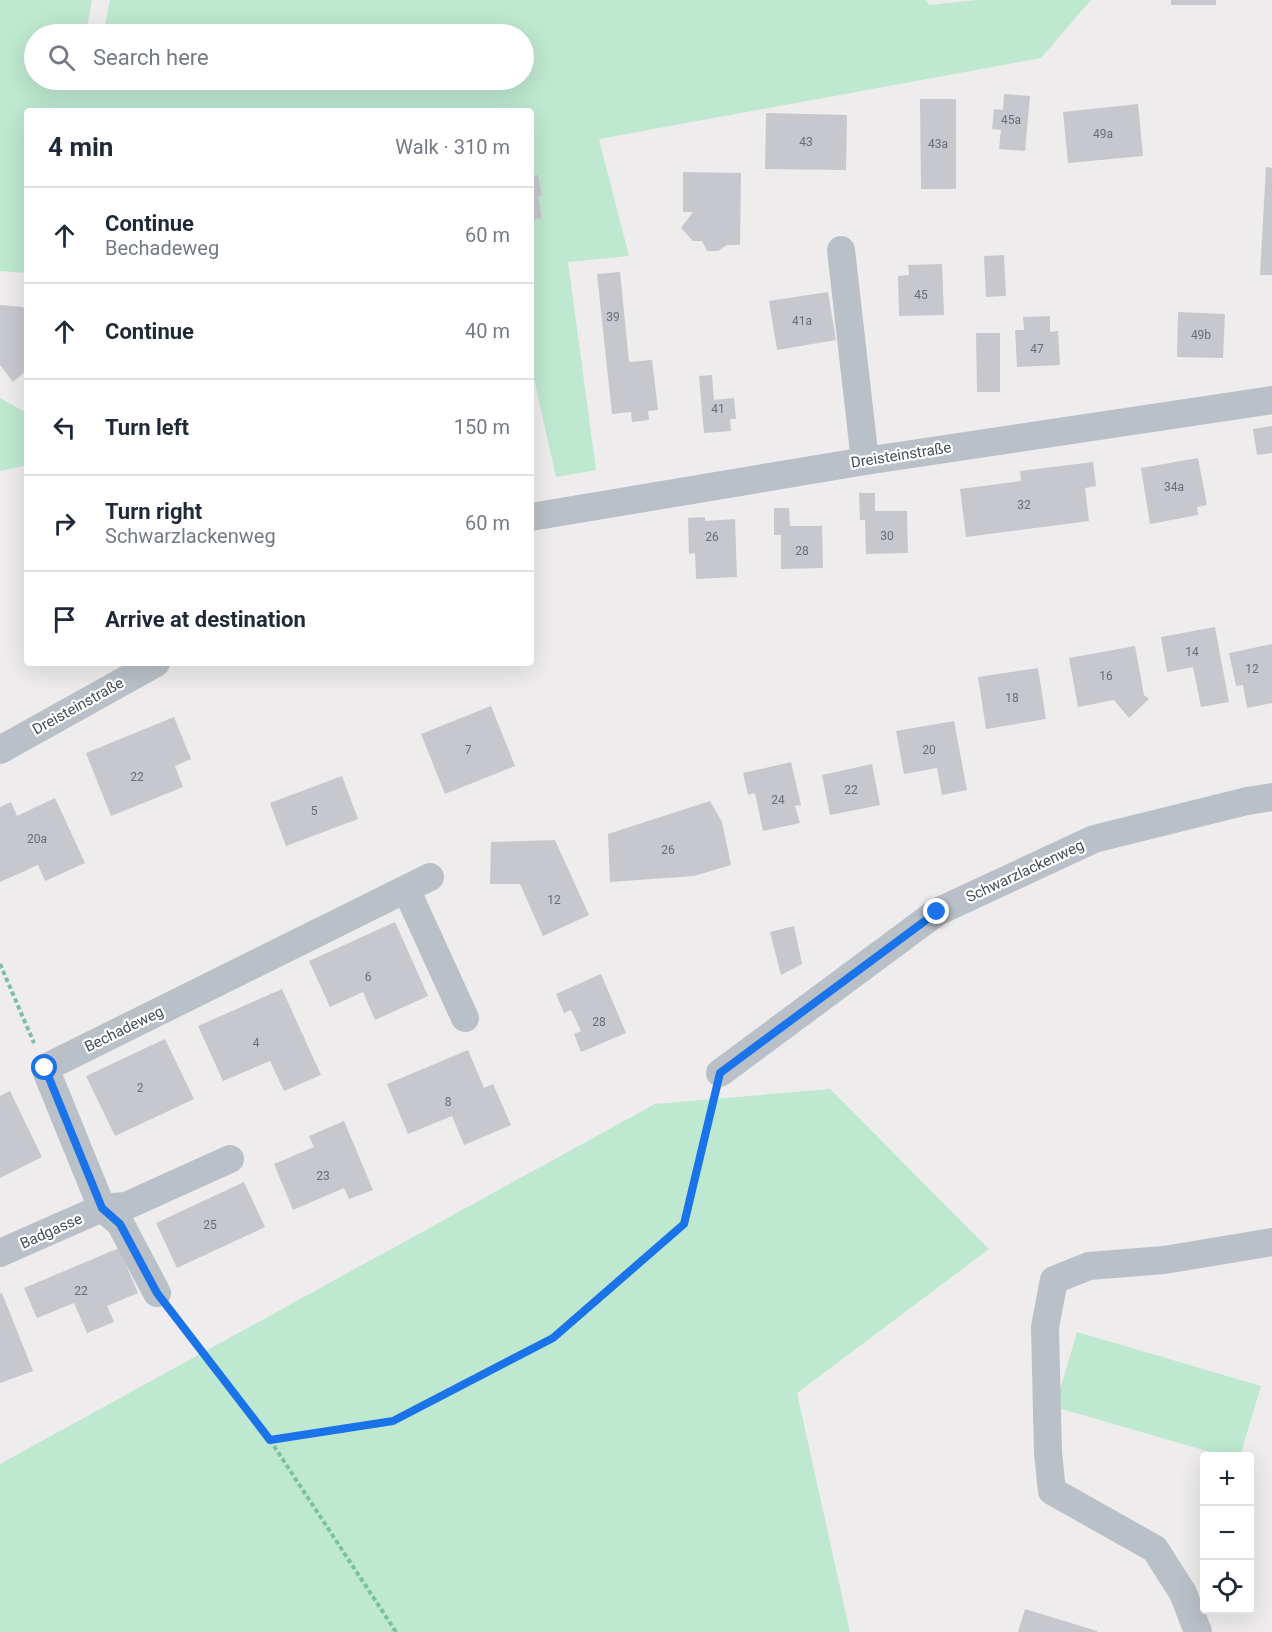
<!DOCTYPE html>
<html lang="en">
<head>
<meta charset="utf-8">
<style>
	:root { --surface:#fff; --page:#f2f2f3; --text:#1f2937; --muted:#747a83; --line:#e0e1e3 }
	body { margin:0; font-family:Roboto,sans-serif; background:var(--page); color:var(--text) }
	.controls { position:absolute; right:18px; bottom:18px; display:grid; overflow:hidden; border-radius:6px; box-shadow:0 6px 24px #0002 }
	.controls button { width:54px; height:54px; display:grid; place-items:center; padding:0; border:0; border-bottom:2px solid var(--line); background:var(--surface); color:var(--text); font:30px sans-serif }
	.stop { position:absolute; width:18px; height:18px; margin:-14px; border:4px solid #1a73e8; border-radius:50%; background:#fff }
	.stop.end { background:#1a73e8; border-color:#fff; box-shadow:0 2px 6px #0008 }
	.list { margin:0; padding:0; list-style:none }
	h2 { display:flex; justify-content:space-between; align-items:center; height:78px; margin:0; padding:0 24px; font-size:26px }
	h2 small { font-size:20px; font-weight:400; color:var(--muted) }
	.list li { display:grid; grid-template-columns:39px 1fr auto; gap:18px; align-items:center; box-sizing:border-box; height:96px; padding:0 24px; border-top:2px solid var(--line) }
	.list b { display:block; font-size:22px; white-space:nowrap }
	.list p { margin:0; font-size:20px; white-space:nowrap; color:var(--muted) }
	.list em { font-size:20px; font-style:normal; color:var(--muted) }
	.icon { flex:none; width:33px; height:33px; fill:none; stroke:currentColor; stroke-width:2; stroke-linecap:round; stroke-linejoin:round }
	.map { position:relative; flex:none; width:1272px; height:1632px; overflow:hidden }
	.search { position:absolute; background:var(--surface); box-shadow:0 6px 24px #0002; left:24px; top:24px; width:510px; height:66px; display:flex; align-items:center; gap:15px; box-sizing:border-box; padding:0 21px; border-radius:33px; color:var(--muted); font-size:22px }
	.panel { position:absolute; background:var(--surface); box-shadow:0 6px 24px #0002; left:24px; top:108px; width:510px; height:558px; border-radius:6px }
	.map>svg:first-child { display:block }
</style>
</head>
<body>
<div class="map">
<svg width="1272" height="1632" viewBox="0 0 1272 1632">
	<rect width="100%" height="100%" fill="#eeecec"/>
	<g fill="#bee8d0" fill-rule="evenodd">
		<path d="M0,0H92L87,27L104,32L110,0H926L929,5L976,0H1091L1041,58L599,139L629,256L568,262L596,470L556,477L531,365V111H27V273L0,271ZM34,34H524V80H34Z"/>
		<path d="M0,398L27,413V465L0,471Z"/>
		<path d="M830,1089L989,1249L797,1393L850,1632H0V1464L655,1104Z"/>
		<path d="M1077,1332L1261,1386L1240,1456H1224L1055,1407Z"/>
	</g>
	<g fill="#c7c8ce">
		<rect x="1171" y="0" width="45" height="5"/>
		<path d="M1004,94L1030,96L1025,151L999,149L1001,130L992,129L994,109L1003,110Z"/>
		<path d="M920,99H956V189H921Z"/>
		<path d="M1138,104L1143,156L1068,163L1063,112Z"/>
		<path d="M766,113L847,115L846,170L765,169Z"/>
		<path d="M1266,167L1272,168V275H1260Z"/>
		<path d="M683,172L741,173L740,245H727L718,251H707L702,241H693L681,228L693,212H683Z"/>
		<path d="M538,175L542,196L538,197L542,218L531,220V176Z"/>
		<path d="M1004,255L1006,296L986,297L984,256Z"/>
		<path d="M942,264L944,315L899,316L898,276L909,275L908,265Z"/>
		<path d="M620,272L629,362L652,360L658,410L648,411L649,420L632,422L631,412L612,414L597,274Z"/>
		<path d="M828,292L836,340L777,350L769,301Z"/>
		<path d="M0,305L23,307L27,313V370L13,382L0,365Z"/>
		<path d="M1178,312L1225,314L1223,358L1177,357Z"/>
		<path d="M1050,316V332L1058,331L1060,365L1017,367L1015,330H1024L1023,317Z"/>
		<path d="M976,333H1000V392H977Z"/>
		<path d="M712,375L714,400L734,398L736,419H730L731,431L704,433L699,376Z"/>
		<path d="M1272,426V453L1257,455L1253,429Z"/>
		<path d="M1198,458L1207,505L1197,507L1198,515L1150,524L1141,468Z"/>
		<path d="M1093,462L1096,486L1085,488L1089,521L966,537L960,489L1021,481L1020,471Z"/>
		<path d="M859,493H875V511H907L908,553L866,554L865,520H860Z"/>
		<path d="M774,508H789L790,526H822L823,568L781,569V535H774Z"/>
		<path d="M705,517V521L735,519L737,577L696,579L695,553L689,554L688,518Z"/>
		<path d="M1215,627L1229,702L1201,707L1193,667L1167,672L1161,637Z"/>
		<path d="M1272,644V703L1247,708L1243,685L1236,686L1229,653Z"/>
		<path d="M1135,646L1144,695L1149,699L1129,718L1114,700L1078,707L1069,658Z"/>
		<path d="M1038,668L1046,719L986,729L978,677Z"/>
		<path d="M491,706L515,766L445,794L421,734Z"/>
		<path d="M174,717L191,759L175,766L183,787L111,816L86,753Z"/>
		<path d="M954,721L967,790L942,795L937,768L904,774L896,731Z"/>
		<path d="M791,762L801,805L795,806L800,823L763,831L755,793L748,795L743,773Z"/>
		<path d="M872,764L880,805L830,815L822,775Z"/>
		<path d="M342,776L358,819L286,846L270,803Z"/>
		<path d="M55,798L85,863L45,881L38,865L0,882V807L11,802L17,816Z"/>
		<path d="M710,801L722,822L731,865L694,876L610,882L608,834Z"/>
		<path d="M555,840L589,915L543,936L520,884H490L491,842Z"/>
		<path d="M395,922L428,996L375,1020L363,992L330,1007L309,961Z"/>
		<path d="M794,926L802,964L781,975L770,932Z"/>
		<path d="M601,974L626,1033L581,1052L574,1034L581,1031L571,1010L564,1013L556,994Z"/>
		<path d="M282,989L321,1075L284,1091L270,1061L223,1081L198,1026Z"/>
		<path d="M165,1039L194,1099L115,1136L86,1076Z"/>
		<path d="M468,1050L484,1088L493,1084L511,1125L464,1145L452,1116L408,1134L387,1084Z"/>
		<path d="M10,1091L42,1157L0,1178V1096Z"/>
		<path d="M344,1121L373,1190L349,1199L344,1188L293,1210L274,1164L314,1147L309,1136Z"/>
		<path d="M244,1182L265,1227L177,1268L156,1223Z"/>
		<path d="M119,1248L138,1293L107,1306L114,1322L87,1333L74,1303L37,1318L24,1288Z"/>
		<path d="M2,1293L33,1371L0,1383V1294Z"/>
		<path d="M1025,1609L1097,1631V1632H1018Z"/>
	</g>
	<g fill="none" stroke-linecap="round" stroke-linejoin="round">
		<g stroke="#7bc1a1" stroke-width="4" stroke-dasharray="4.5 3" stroke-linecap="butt">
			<path d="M0,964L34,1043"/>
			<path d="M174,1315L270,1440L396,1632"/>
			<path d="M270,1440L393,1421L553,1338L684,1224L714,1100"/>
		</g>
		<g stroke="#b9c0c7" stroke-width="28">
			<path d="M841,250L865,461"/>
			<path d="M531,517L865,461L1272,400"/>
			<path d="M0,750L156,663"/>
			<path d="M406,889L465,1018"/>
			<path d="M720,1073L937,912L1094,839L1247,801L1272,797"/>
			<path d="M0,1253L102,1208L126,1206L230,1159"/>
			<path d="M157,1293L120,1223L102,1208L45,1068L430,877"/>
			<path d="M1198,1632L1183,1593L1155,1549L1052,1491L1048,1453L1045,1327L1054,1280L1089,1266L1164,1260L1272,1242"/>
		</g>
	</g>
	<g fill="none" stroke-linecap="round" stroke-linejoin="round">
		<path stroke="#1a73e8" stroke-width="8" d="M45,1068L102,1208L120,1224L157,1293L270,1440L393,1421L553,1338L684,1224L720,1073L937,912"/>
	</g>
	<g text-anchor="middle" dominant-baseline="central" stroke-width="4.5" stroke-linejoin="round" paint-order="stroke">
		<g font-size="12" fill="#676d75">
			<text x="1011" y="120">45a</text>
			<text x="1103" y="134">49a</text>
			<text x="806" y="142">43</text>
			<text x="938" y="144">43a</text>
			<text x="921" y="295">45</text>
			<text x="613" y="317">39</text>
			<text x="802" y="321">41a</text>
			<text x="1201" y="335">49b</text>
			<text x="1037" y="349">47</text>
			<text x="718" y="409">41</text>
			<text x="1174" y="487">34a</text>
			<text x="1024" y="505">32</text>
			<text x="887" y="536">30</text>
			<text x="712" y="537">26</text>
			<text x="802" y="551">28</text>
			<text x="1192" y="652">14</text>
			<text x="1252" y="669">12</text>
			<text x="1106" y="676">16</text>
			<text x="1012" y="698">18</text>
			<text x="468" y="750">7</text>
			<text x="929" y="750">20</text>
			<text x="137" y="777">22</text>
			<text x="851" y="790">22</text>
			<text x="778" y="800">24</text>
			<text x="314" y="811">5</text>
			<text x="37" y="839">20a</text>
			<text x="668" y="850">26</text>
			<text x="554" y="900">12</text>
			<text x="368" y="977">6</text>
			<text x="599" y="1022">28</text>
			<text x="256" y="1043">4</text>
			<text x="140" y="1088">2</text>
			<text x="448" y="1102">8</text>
			<text x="323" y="1176">23</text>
			<text x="210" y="1225">25</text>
			<text x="81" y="1291">22</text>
		</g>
		<g font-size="15" fill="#474f57" stroke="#fff">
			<text transform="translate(901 455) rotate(-9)">Dreisteinstraße</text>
			<text transform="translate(78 706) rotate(-29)">Dreisteinstraße</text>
			<text transform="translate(1025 871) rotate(-25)">Schwarzlackenweg</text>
			<text transform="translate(124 1029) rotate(-26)">Bechadeweg</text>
			<text transform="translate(51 1231) rotate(-24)">Badgasse</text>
		</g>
	</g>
</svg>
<div class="controls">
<button>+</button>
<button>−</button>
<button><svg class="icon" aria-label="locate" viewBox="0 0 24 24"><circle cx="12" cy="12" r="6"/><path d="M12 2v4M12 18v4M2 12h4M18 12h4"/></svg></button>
</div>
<div class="stop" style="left:45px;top:1068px"></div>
<div class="stop end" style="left:937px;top:912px"></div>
<div class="search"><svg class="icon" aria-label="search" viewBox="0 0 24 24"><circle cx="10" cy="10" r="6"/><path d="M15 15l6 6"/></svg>Search here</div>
<section class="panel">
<h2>4 min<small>Walk · 310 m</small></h2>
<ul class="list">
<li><svg class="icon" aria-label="ahead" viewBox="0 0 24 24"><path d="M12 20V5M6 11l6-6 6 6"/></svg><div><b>Continue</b><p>Bechadeweg</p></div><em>60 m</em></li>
<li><svg class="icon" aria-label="ahead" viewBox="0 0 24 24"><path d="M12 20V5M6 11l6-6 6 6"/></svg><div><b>Continue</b></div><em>40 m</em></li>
<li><svg class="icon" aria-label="left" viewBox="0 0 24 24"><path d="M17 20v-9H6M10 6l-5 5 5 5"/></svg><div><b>Turn left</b></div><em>150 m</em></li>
<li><svg class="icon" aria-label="right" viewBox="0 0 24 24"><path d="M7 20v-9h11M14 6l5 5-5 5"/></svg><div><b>Turn right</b><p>Schwarzlackenweg</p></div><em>60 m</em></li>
<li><svg class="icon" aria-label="arrive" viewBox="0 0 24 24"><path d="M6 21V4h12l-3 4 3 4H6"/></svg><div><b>Arrive at destination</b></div></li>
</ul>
</section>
</div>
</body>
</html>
